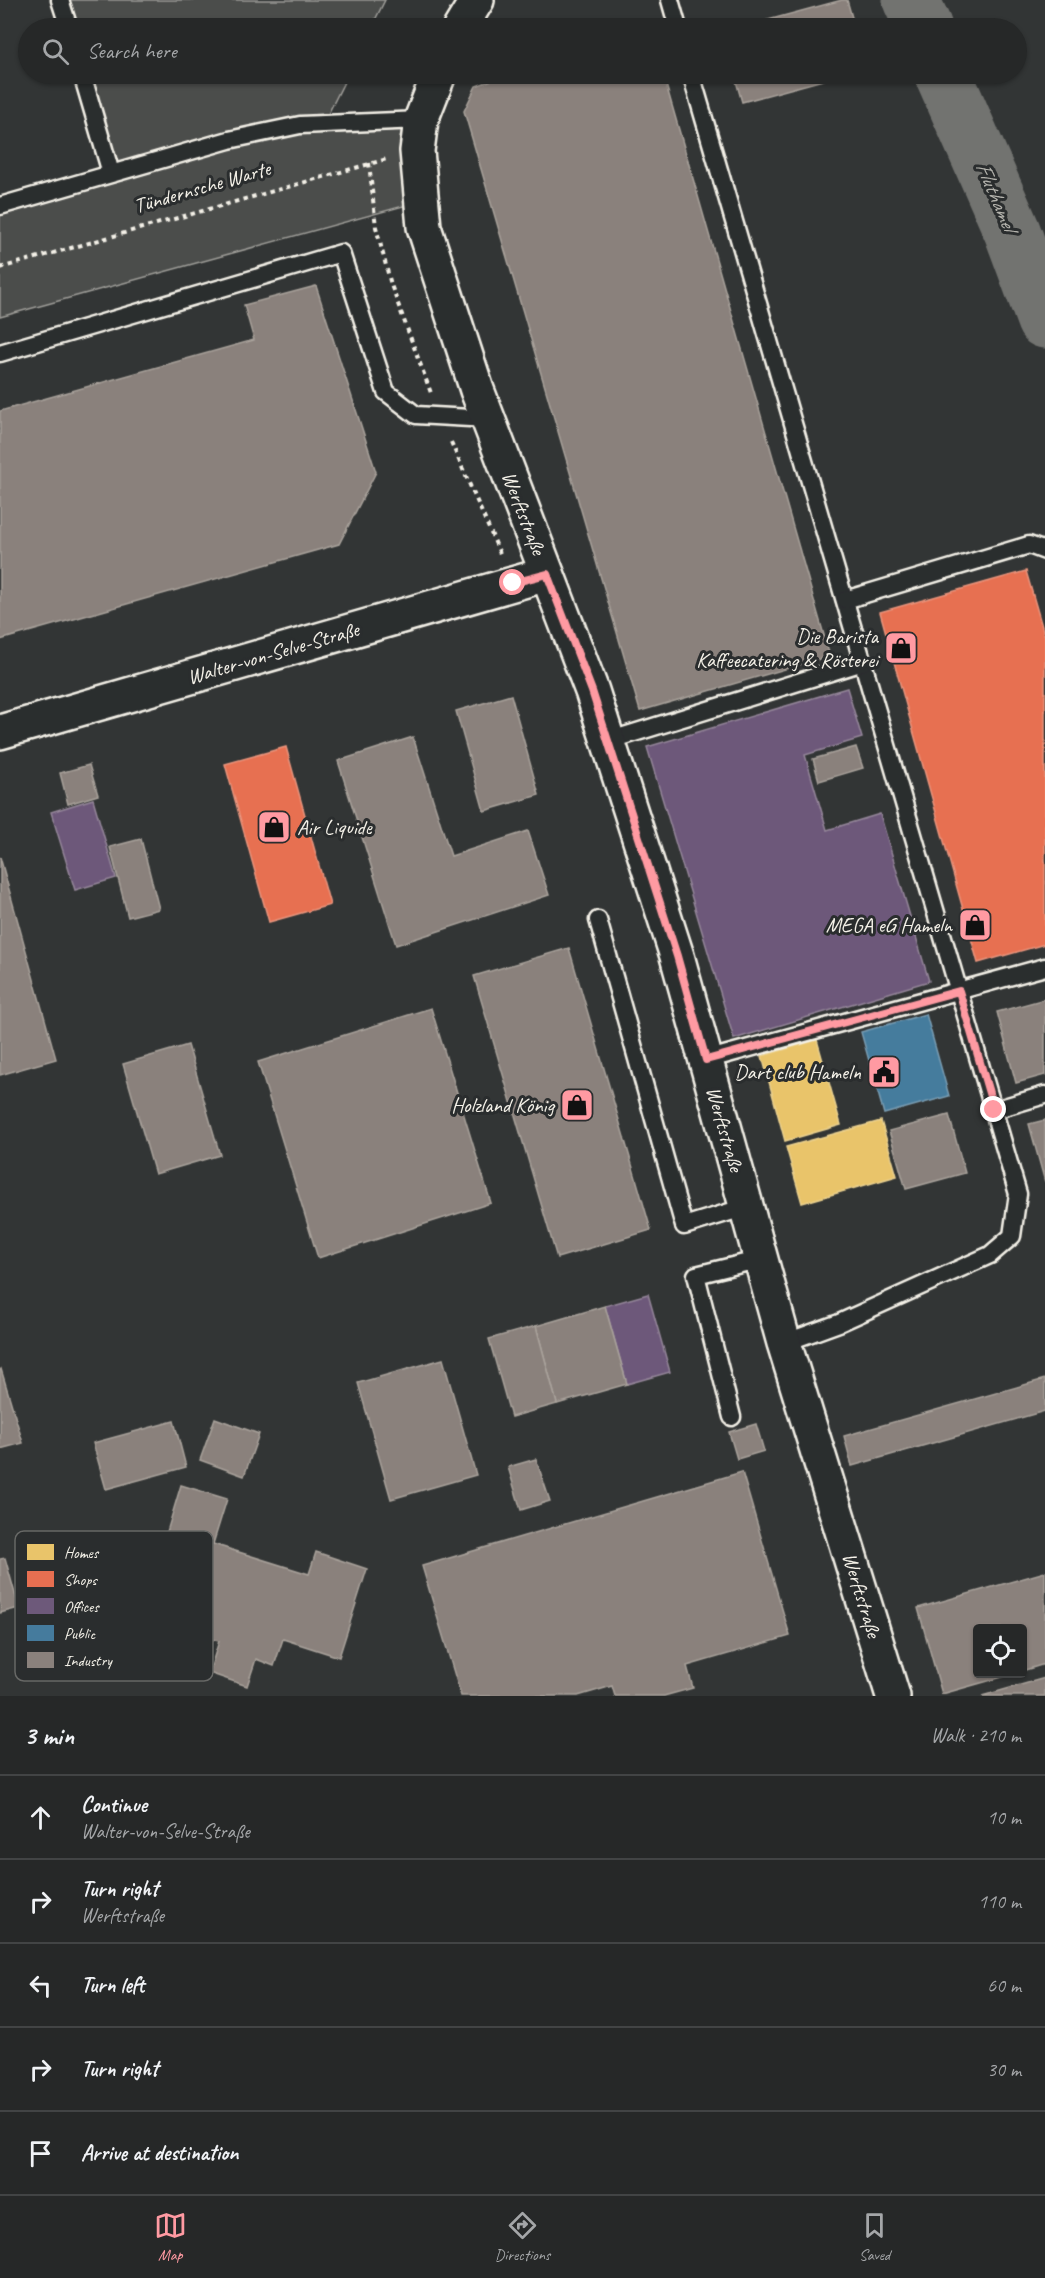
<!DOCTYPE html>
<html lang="en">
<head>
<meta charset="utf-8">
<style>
	:root { --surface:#262828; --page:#2e3030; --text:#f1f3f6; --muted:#a4a6a8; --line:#424445; --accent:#ff9aa2 }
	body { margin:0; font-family:Caveat,sans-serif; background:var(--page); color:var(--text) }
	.controls { position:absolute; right:18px; bottom:18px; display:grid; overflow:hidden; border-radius:6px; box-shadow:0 2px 4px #0004 }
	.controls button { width:54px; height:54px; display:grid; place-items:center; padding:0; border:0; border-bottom:2px solid var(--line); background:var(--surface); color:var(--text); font:30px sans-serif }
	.stop { position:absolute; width:18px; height:18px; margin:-14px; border:4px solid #ff9aa2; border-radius:50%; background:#fff }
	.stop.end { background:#ff9aa2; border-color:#fff; box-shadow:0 2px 6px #0008 }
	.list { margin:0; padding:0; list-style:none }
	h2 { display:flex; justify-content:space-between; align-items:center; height:78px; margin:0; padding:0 24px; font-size:26px }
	h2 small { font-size:20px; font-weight:400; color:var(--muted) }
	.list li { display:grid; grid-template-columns:39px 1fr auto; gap:18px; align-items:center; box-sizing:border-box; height:84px; padding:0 24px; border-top:2px solid var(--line) }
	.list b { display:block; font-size:22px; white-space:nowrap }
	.list p { margin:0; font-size:20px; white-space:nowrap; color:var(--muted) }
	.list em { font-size:20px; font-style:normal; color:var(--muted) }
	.icon { flex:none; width:33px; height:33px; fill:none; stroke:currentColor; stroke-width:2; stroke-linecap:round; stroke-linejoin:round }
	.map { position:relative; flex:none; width:1045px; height:1696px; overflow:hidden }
	.search { position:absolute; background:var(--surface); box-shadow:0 2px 4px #0004; left:18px; right:18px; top:18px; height:66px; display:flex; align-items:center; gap:15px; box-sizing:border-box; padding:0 21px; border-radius:33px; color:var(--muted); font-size:22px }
	.sheet { height:498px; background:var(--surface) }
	nav { display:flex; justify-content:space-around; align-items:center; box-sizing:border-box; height:84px; border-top:2px solid var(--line); background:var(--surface); font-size:16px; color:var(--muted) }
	nav a { display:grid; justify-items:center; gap:3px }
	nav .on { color:var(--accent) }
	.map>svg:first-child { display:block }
</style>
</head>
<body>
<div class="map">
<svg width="1045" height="1696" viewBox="0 0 1045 1696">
	<rect width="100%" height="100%" fill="#323535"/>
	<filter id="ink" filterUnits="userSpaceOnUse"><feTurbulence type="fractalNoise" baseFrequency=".0167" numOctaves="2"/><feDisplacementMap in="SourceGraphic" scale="12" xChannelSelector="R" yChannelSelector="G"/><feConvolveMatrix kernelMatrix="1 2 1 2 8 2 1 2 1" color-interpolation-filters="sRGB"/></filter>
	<g filter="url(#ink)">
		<g fill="#4b4d4c" stroke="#a09f9a" stroke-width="1.5">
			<path d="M60,0H385L371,28H69Z"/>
			<path d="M82,74H348L323,124L111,173Z"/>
			<path d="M418,122V202L0,317V208L300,127Z"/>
		</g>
		<g fill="#e9c46a" stroke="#ecd290" stroke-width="1.5">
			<path d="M817,1040L841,1125L785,1141L762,1056Z"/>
			<path d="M881,1121L897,1176L802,1203L786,1147Z"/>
		</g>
		<g fill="#e76f51" stroke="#eb967e" stroke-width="1.5">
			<path d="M1026,571L1045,637V944L978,963L880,612Z"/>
			<path d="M286,747L330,905L269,922L225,764Z"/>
		</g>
		<g fill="#6d597a" stroke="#96879b" stroke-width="1.5">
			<path d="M847,688L862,738L805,755L827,830L880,814L929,981L734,1039L647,747Z"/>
			<path d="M93,799L116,878L75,890L51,812Z"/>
			<path d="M648,1294L670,1372L627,1384L605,1306Z"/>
		</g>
		<path fill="#457b9d" stroke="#7a9eb4" stroke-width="1.5" d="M926,1014L949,1096L884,1114L861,1032Z"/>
		<g fill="#8a817c" stroke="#aaa39c" stroke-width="1.5">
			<path d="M842,0H847L855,28H738Z"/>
			<path d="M648,20L650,28H625Z"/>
			<path d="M508,74H663L830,656L640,711L464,111L476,86Z"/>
			<path d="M734,74H845L742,102Z"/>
			<path d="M316,286L376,472L339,544L0,640V411L254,340L244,305Z"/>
			<path d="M511,695L539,795L484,811L456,711Z"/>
			<path d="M413,737L451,856L528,831L549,895L396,945L338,761Z"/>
			<path d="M856,747L863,768L819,781L813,759Z"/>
			<path d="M89,765L98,795L68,804L60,773Z"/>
			<path d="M141,839L159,909L128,917L110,847Z"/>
			<path d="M0,857L56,1059L0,1075Z"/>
			<path d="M569,948L651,1230L557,1258L474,976Z"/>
			<path d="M1045,999V1075L1016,1083L997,1012Z"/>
			<path d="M431,1008L491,1203L318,1258L258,1062Z"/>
			<path d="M188,1045L220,1155L155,1174L123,1064Z"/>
			<path d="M949,1115L965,1173L906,1189L889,1131Z"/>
			<path d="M1045,1120V1182L1029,1124Z"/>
			<path d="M605,1306L627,1384L557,1404L536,1326Z"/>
			<path d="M536,1326L557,1404L511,1417L489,1339Z"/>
			<path d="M443,1359L476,1475L391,1499L358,1383Z"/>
			<path d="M1,1369L23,1443L0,1449V1370Z"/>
			<path d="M1045,1379V1411L852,1466L844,1436Z"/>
			<path d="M215,1418L259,1434L244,1476L200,1460Z"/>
			<path d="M174,1421L186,1467L106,1489L93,1443Z"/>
			<path d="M756,1424L764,1451L737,1459L729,1432Z"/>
			<path d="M536,1459L550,1501L521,1510L508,1467Z"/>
			<path d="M742,1472L790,1636L687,1666L693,1688L664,1696H615L612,1686L578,1696H461L422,1566Z"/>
			<path d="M181,1485L227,1499L213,1544L309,1574L316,1552L367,1569L339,1657L283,1639L274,1666L256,1659L247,1686L209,1673L219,1641L185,1633L201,1586L155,1572Z"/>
			<path d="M5,1558L19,1608L0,1613V1559Z"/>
			<path d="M1045,1572V1664L1022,1671V1628H978V1674H1013L942,1694L918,1608Z"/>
			<path d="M1045,1678V1696H982Z"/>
		</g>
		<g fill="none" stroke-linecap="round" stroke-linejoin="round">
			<g stroke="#727370" stroke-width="57">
				<path d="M911,0L924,28"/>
				<path d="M943,74L1012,231L1045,320"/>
			</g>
			<g stroke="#f4f1e8" stroke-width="21">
				<g id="lane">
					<path d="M60,0L69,28"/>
					<path d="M670,0L678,28"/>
					<path d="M82,74L111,173"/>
					<path d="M691,74L1018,1194L1012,1236L990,1255L839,1323L784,1343"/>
					<path d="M0,206L229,140L300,125L421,120"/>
					<path d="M0,353L341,253L386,392L416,415L488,419"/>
					<path d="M845,600L1029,545L1045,551"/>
					<path d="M608,741L863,662"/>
					<path d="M598,920L684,1226L746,1207"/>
					<path d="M706,1060L1045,967"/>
					<path d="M994,1110L1045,1095"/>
					<path d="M732,1417L696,1275L761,1259"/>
				</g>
			</g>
			<g stroke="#f4f1e8" stroke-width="38">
				<path id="street" d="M0,732L547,574"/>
			</g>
			<g stroke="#f4f1e8" stroke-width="38">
				<g id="secondary">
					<path d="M460,28L477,0"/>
					<path d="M439,74L421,120L417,151L424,227L477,390L592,691L677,956L784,1343L893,1696"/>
				</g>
			</g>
			<g stroke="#f4f1e8" stroke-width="4" stroke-dasharray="4.5 4.5" stroke-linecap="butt">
				<path d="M369,163L376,227L391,285L431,393"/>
				<path d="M0,268L387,159"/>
				<path d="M451,442L501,556"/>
			</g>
			<use href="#lane" stroke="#2a2d2e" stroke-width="16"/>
			<use href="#street" stroke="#2a2d2e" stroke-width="33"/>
			<use href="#secondary" stroke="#2a2d2e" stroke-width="33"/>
		</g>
	</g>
	<g fill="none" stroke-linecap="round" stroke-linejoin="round" filter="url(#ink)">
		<path stroke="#ff9aa2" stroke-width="8" d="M513,583L547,574L592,691L677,956L706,1060L959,991L994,1110"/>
	</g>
	<defs>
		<g id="shop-square" transform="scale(1.725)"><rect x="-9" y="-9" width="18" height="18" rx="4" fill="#ff9aa2" stroke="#2a2d2e"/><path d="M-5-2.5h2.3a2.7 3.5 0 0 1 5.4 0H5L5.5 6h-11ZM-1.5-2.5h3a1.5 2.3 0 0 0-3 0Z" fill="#111"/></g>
		<g id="civic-square" transform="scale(1.725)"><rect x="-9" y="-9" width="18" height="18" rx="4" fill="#ff9aa2" stroke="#2a2d2e"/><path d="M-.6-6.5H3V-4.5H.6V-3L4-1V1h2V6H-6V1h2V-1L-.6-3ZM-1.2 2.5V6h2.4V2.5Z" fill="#111"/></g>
	</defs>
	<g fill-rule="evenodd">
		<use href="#shop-square" x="901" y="648"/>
		<use href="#shop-square" x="274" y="827"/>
		<use href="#shop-square" x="975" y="925"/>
		<use href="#civic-square" x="884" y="1072"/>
		<use href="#shop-square" x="577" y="1105"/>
	</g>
	<g text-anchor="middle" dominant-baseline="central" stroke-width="6" stroke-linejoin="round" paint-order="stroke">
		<g font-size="21" fill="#f4f1e8" stroke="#2a2d2e">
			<text transform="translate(202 187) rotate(-16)">Tündernsche Warte</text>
			<text transform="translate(524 513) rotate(69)">Werftstraße</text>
			<text transform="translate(273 653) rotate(-16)">Walter-von-Selve-Straße</text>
			<text transform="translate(725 1129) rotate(74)">Werftstraße</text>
			<text transform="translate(862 1595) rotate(73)">Werftstraße</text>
		</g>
		<g font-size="21" fill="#f4f1e8" stroke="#2a2d2e" text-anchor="end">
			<text x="878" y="636">Die Barista<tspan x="878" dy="24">Kaffeecatering &amp; Rösterei</tspan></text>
			<text x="297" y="827" text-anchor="start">Air Liquide</text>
			<text x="952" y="925">MEGA eG Hameln</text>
			<text x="861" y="1072">Dart club Hameln</text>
			<text x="554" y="1105">Holzland König</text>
		</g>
		<g font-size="22" font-style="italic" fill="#b3b2ac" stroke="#2a2d2e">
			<text transform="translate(996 196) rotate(67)">Fluthamel</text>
		</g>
	</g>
	<rect x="15" y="1531" width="198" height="150" rx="9" fill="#2a2d2e" stroke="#676866" stroke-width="1.5"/>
	<rect x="27" y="1544" width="27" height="16" fill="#e9c46a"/>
	<rect x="27" y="1571" width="27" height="16" fill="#e76f51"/>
	<rect x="27" y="1598" width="27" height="16" fill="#6d597a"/>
	<rect x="27" y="1625" width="27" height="16" fill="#457b9d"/>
	<rect x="27" y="1652" width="27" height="16" fill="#8a817c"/>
	<g font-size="16" fill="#f4f1e8">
		<text x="64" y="1558">Homes</text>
		<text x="64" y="1585">Shops</text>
		<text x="64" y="1612">Offices</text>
		<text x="64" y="1639">Public</text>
		<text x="64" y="1666">Industry</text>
	</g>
</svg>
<div class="controls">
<button><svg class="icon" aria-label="locate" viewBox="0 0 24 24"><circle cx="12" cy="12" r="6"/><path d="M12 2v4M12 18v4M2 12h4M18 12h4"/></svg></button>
</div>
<div class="stop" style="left:513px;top:583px"></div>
<div class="stop end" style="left:994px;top:1110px"></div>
<div class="search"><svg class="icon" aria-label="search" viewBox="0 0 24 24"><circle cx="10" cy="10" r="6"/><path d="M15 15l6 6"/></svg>Search here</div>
</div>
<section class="sheet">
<h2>3 min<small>Walk · 210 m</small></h2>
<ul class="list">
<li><svg class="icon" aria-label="ahead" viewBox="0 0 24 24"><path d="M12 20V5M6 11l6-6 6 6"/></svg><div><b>Continue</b><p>Walter-von-Selve-Straße</p></div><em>10 m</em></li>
<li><svg class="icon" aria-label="right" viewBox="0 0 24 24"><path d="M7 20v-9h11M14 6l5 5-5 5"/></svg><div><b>Turn right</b><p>Werftstraße</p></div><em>110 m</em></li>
<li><svg class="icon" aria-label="left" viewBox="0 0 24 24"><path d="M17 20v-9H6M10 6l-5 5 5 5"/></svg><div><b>Turn left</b></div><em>60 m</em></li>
<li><svg class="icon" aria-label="right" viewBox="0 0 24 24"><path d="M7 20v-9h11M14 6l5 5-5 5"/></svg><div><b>Turn right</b></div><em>30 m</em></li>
<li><svg class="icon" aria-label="arrive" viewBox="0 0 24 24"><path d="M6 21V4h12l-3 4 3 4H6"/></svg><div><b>Arrive at destination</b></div></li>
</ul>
</section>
<nav>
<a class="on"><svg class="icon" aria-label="map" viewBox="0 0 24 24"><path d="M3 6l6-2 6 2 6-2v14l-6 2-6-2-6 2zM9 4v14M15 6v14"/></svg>Map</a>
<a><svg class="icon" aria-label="directions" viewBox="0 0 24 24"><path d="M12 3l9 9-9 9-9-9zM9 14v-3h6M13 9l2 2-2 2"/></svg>Directions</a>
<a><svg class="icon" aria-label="saved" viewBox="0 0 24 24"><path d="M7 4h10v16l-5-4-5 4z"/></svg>Saved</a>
</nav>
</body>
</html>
